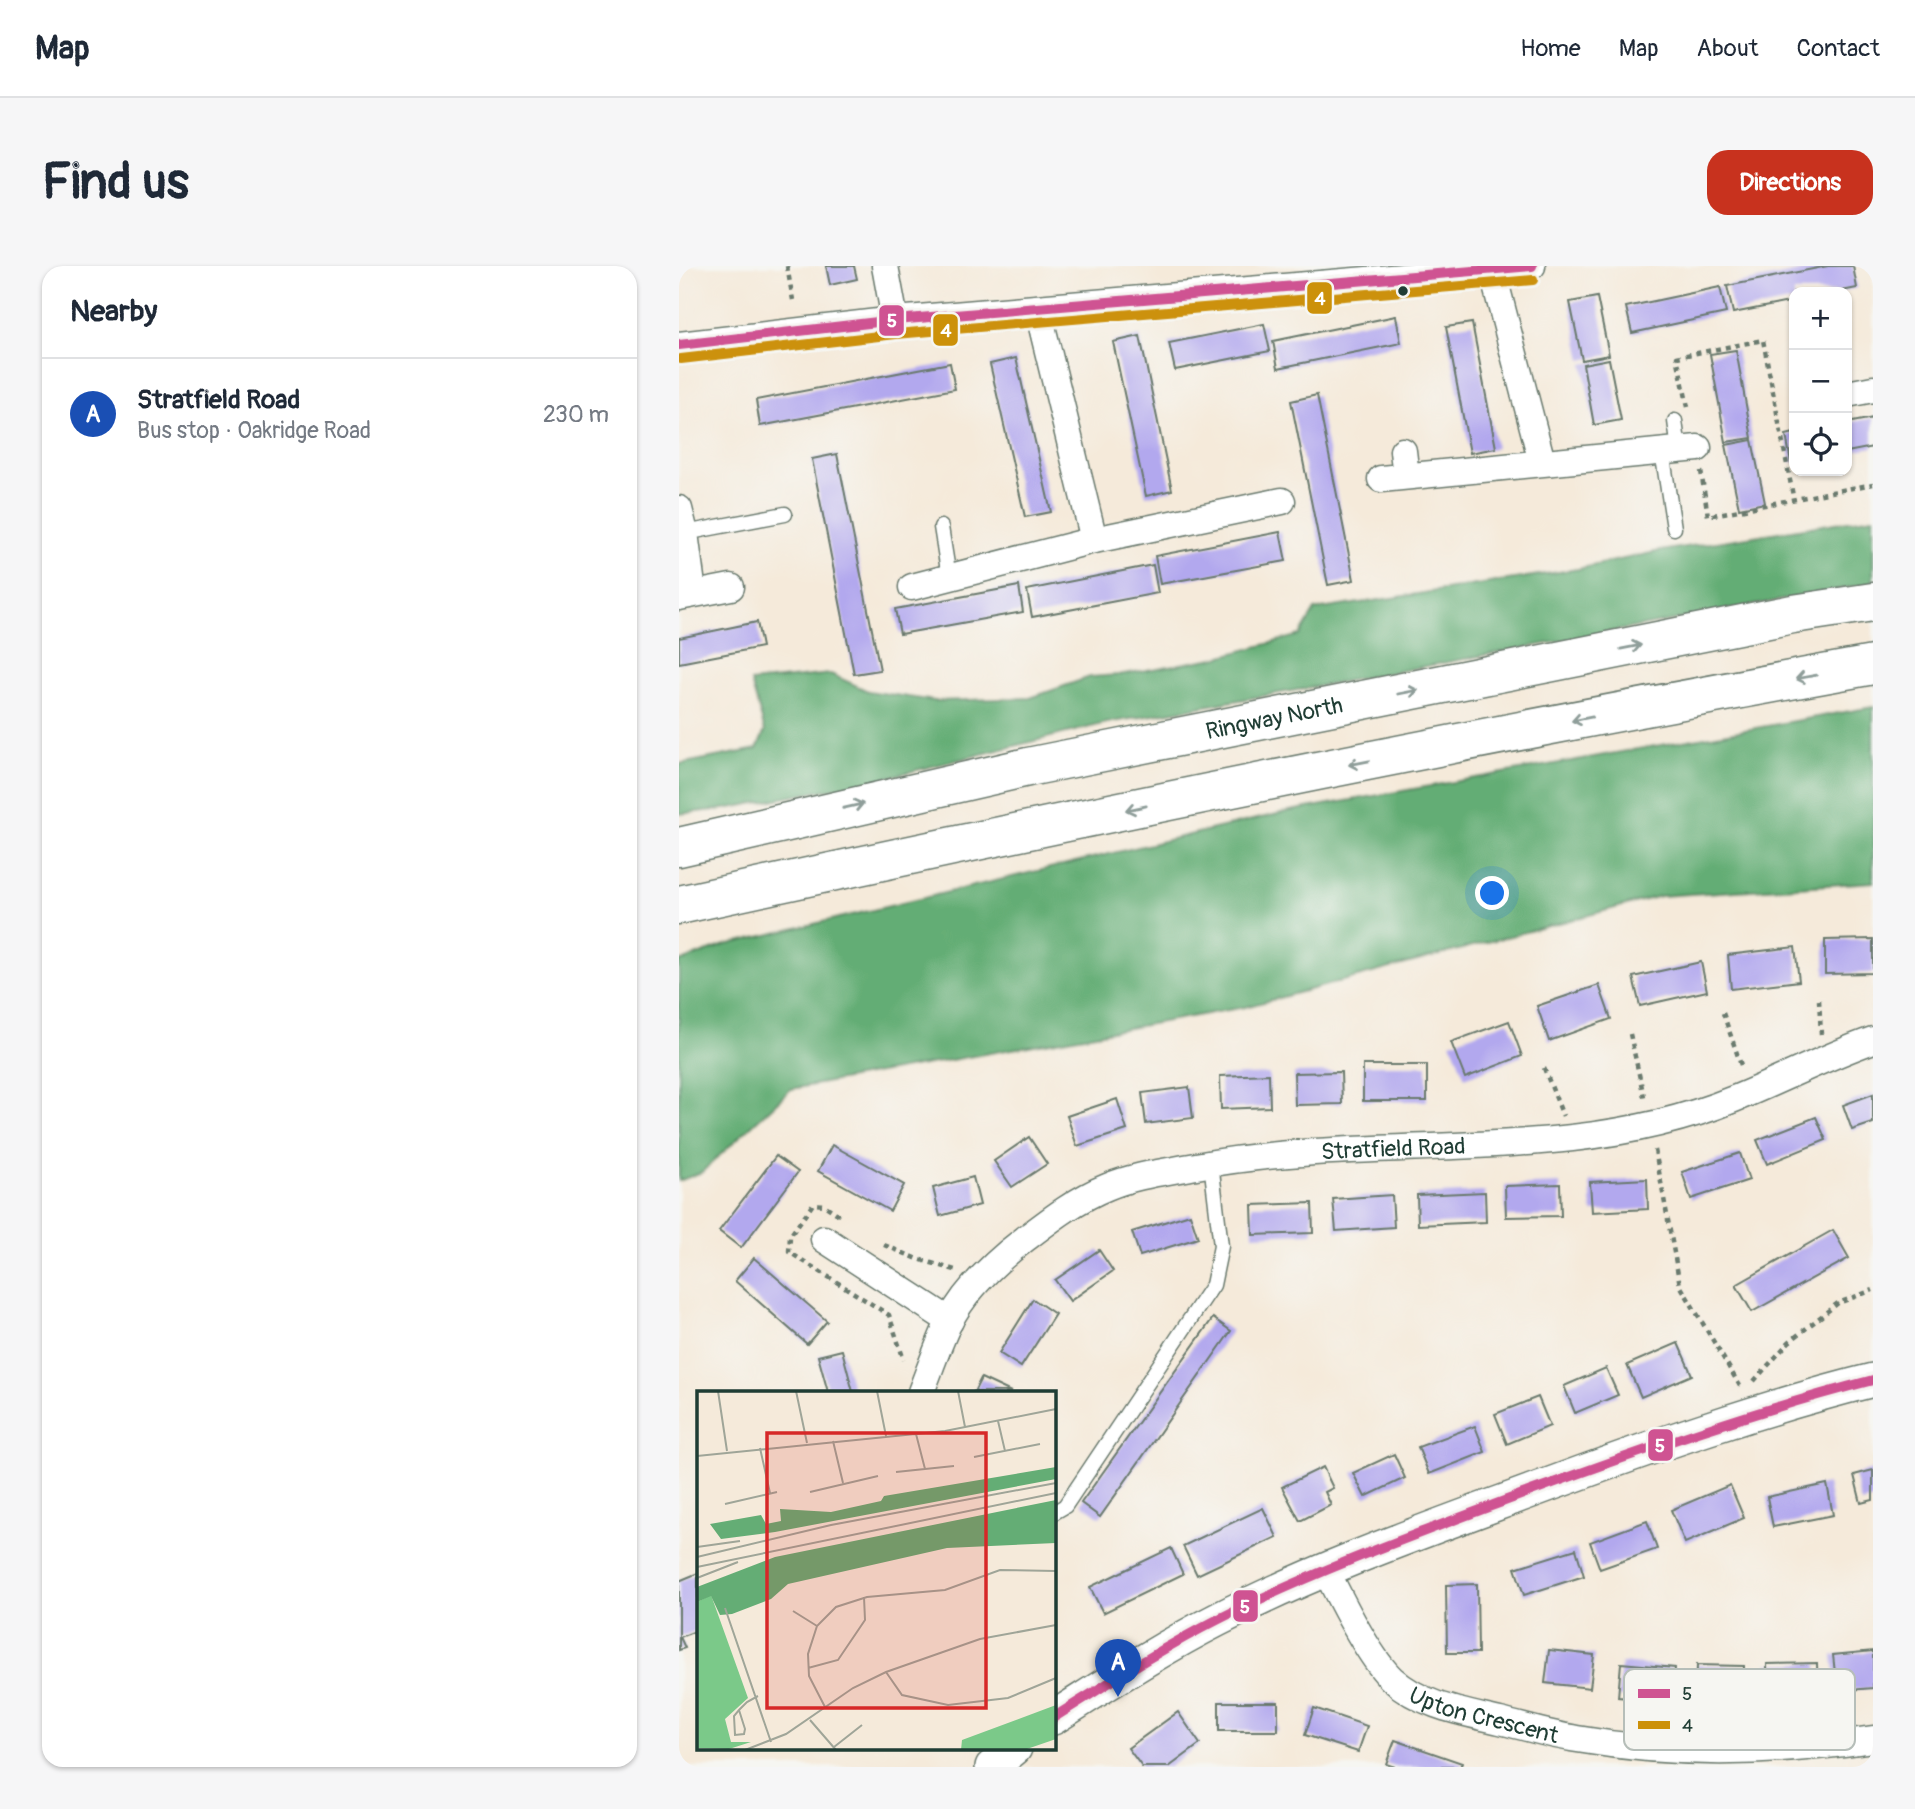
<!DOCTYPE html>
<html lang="en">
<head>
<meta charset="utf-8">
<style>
	:root { --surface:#fff; --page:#f6f6f7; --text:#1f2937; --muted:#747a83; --line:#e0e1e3; --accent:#c8321e }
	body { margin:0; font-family:Pangolin,sans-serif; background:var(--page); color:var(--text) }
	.controls { position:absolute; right:21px; top:21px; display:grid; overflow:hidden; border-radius:14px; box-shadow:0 2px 5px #0004 }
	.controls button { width:63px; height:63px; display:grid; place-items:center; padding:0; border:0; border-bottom:2px solid var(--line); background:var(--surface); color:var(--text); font:35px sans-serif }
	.you { position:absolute; left:814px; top:628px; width:24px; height:24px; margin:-18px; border:5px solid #fff; border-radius:50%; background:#1a73e8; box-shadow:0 0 0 10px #1a73e833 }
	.badge { display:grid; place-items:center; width:46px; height:46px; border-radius:50%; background:var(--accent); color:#fff; font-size:23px; font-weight:700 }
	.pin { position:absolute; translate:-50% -58px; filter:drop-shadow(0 2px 4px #0008) }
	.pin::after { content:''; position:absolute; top:37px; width:24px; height:21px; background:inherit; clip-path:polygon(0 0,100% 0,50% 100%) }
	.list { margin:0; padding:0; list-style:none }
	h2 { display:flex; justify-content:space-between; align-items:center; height:91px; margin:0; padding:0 28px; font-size:30px }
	h2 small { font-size:23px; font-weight:400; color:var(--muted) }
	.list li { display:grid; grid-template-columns:46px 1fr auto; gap:21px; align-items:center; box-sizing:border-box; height:112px; padding:0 28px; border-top:2px solid var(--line) }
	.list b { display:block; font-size:26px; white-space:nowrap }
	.list p { margin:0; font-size:23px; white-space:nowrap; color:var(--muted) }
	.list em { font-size:23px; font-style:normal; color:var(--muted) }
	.icon { flex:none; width:38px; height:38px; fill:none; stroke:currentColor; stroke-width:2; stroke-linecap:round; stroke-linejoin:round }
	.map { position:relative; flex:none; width:1194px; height:1501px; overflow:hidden; border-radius:21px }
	header { display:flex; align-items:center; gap:42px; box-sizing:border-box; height:98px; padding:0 35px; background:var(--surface); border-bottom:2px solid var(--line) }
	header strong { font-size:33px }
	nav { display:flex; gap:38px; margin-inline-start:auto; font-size:24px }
	.intro { display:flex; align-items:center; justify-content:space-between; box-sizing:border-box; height:168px; padding:0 42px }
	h1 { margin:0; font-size:49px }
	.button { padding:18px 32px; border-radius:21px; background:var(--accent); color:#fff; font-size:24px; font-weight:700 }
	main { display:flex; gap:42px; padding:0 42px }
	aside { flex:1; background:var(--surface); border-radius:21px; box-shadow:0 2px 5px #0004 }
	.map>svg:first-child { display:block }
</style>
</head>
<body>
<header>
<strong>Map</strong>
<nav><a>Home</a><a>Map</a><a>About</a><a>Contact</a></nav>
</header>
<div class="intro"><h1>Find us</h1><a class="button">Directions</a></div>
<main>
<aside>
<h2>Nearby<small></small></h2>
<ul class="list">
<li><span class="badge" style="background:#1a4fb4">A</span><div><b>Stratfield Road</b><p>Bus stop · Oakridge Road</p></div><em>230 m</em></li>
</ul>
</aside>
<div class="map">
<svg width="1194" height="1501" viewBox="0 0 1194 1501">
	<rect width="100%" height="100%" fill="#f6f6f2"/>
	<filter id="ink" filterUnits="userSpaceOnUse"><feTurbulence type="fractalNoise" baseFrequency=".0143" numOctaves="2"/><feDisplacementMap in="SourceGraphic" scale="14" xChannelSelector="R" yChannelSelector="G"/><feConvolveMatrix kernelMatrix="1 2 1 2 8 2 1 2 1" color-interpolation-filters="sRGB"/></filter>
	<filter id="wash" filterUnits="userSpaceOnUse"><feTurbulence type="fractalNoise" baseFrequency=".00686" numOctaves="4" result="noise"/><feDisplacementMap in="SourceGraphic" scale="28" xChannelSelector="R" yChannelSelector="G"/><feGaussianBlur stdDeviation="1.57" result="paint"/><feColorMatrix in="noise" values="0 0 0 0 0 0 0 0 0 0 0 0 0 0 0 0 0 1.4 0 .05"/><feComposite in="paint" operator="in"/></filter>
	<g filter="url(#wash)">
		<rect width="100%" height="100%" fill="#f5eada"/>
		<g fill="#64ad75" stroke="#427554" stroke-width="2">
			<path d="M1194,251V317L630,422L428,457L194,515L45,543L0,548V498L78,483L86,465L72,416L152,408L189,425L256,435L351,432L411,411L439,409L536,392L621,369L636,344L899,303L981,285Z"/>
			<path d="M1194,441V616L981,630L566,741L112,823L23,906L0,915V696L46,679L611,545Z"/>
		</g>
		<g id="blocks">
			<g fill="#b2a8ee">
				<path d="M147,0H175L178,13L151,19Z"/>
				<path d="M1149,0H1174L1178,22L1158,26H1115V35L1054,47L1048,20Z"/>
				<path d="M1041,21L1047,47L953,67L947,41Z"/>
				<path d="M918,31L930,89L903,94L891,36Z"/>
				<path d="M717,50L722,77L599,102L594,75Z"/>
				<path d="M793,57L817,182L791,187L767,61Z"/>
				<path d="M585,58L591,85L496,104L490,77Z"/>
				<path d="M461,70L493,224L467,230L434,76Z"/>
				<path d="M1057,84L1073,172L1047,176L1031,88Z"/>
				<path d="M337,92L372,246L346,251L311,98Z"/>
				<path d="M930,93L942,154L915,159L904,98Z"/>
				<path d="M271,97L276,123L81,160L77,134Z"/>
				<path d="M638,129L675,314L649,319L612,135Z"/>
				<path d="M1194,152V181L1168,186V157Z"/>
				<path d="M1115,167V196H1112L1107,169Z"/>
				<path d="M1073,174L1086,237L1060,242L1047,179Z"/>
				<path d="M158,188L201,404L175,408L133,193Z"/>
				<path d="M601,266L607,295L481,318L476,290Z"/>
				<path d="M474,299L479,327L353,351L348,324Z"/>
				<path d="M340,320L344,346L221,368L216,343Z"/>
				<path d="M78,356L83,381L0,397V372Z"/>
				<path d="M1194,673V707L1146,708V674Z"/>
				<path d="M1116,681L1120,715L1052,723L1049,689Z"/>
				<path d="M1022,696L1028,725L961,740L954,711Z"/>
				<path d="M920,719L932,753L870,775L858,740Z"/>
				<path d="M830,755L843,790L786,812L772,776Z"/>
				<rect x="684" y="799" width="64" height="36"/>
				<path d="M662,806L663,838L616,839L615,807Z"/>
				<path d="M590,808L591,841L542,843L541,810Z"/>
				<path d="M510,821L514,852L467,858L463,827Z"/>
				<path d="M1194,828V857L1173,864L1164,839Z"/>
				<path d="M438,833L448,864L398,880L388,850Z"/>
				<path d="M1137,851L1147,874L1088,898L1078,874Z"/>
				<path d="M350,871L368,898L333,921L315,895Z"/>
				<path d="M153,879L225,919L211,945L139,905Z"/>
				<path d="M1061,887L1070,914L1012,933L1003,906Z"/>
				<path d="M97,890L119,906L62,982L40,965Z"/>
				<path d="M294,911L301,939L261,950L254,922Z"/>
				<path d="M968,913L969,943L913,946L911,916Z"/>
				<path d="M881,918L882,950L827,951L826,920Z"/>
				<path d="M806,926L807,956L739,959L738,929Z"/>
				<path d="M713,929L715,961L657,965L654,933Z"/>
				<path d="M633,937L634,967L574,969L573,939Z"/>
				<path d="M511,948L519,972L461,990L453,966Z"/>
				<path d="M1154,964L1170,992L1073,1046L1057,1019Z"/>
				<path d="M420,984L434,1005L391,1035L376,1014Z"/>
				<path d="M75,992L148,1055L128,1078L56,1015Z"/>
				<path d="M354,1033L376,1048L342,1101L320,1087Z"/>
				<path d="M534,1052L552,1065L421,1251L402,1237Z"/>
				<path d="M999,1077L1013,1109L962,1131L948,1099Z"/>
				<path d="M163,1084L174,1126H149L139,1090Z"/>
				<path d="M927,1102L939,1129L896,1147L885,1120Z"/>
				<path d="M302,1112L332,1126H295Z"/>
				<path d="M859,1131L871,1160L828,1178L816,1148Z"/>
				<path d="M796,1160L806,1186L750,1208L739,1181Z"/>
				<path d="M715,1188L726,1212L686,1231L674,1207Z"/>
				<path d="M644,1201L654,1222L646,1226L652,1239L621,1255L603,1221Z"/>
				<path d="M1194,1204V1234L1182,1237L1175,1209Z"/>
				<path d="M1148,1218L1154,1249L1094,1261L1088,1231Z"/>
				<path d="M1051,1219L1065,1252L1006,1277L992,1244Z"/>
				<path d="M584,1242L598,1271L518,1309L504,1280Z"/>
				<path d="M968,1255L978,1283L921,1303L911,1276Z"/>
				<path d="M492,1282L504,1308L424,1347L411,1321Z"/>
				<path d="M897,1283L905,1310L845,1329L836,1302Z"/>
				<path d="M19,1307V1364L1,1371L6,1382L0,1384V1315Z"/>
				<path d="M798,1318L799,1387H768L767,1319Z"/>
				<path d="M870,1384L915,1389L911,1422L866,1417Z"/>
				<path d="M1194,1385V1422L1158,1425L1154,1389Z"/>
				<path d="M942,1397L996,1402L993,1436L939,1431Z"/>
				<path d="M1138,1397L1139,1434H1089L1088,1398Z"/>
				<path d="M1018,1399L1065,1400L1064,1433L1017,1432Z"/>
				<rect x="540" y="1436" width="59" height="29"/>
				<path d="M635,1442L688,1460L679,1486L626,1469Z"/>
				<path d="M499,1446L521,1478L490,1501H463L449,1482Z"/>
				<path d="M716,1474L783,1497L781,1501H716L707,1498Z"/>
			</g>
		</g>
	</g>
	<g filter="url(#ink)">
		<use href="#blocks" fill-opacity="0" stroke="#6a7a6e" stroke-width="2"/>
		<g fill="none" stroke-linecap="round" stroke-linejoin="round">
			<g stroke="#6a7a6e" stroke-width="17">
				<g id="service">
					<path d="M996,155L1000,184"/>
					<path d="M983,185L995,262"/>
					<path d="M262,261L270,311"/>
					<path d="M6,267L106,248"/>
					<path d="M374,1247L386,1240L534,1019L542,980L532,897"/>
				</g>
			</g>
			<g stroke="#6a7a6e" stroke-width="29">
				<g id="minor">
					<path d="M206,0L216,54"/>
					<path d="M813,4L863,196"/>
					<path d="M359,44L415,274"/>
					<path d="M0,79L216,54L853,0"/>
					<path d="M1168,128L1194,123"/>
					<path d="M724,185L727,210"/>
					<path d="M702,213L1019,182"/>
					<path d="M0,243L6,267L14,327"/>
					<path d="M233,321L415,274L603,235"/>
					<path d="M0,331L52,321"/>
					<path d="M145,973L271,1055"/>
					<path id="s1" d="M242,1126C251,1103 259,1079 270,1056C287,1023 317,995 346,973C371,954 398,933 428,921C457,909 486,906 517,900C641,877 768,886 893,872C947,866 1004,854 1055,833C1102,814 1146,791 1194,774"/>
					<path id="s2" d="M647,1304C661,1333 691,1392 713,1413C743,1440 783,1446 821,1455C846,1461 872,1469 898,1473C995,1490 1097,1488 1194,1473"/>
				</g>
			</g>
			<g stroke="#6a7a6e" stroke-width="36">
				<g id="tertiary">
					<path d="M374,1452C428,1418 481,1383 538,1354C643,1300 756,1261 866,1220C974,1180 1082,1142 1194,1114"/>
					<path d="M313,1501L336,1482"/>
				</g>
			</g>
			<g stroke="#6a7a6e" stroke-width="41">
				<g id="trunk">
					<path id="s3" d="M0,581L349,501L1114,348L1194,336"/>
					<path d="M0,639C397,552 794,471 1194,399"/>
				</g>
			</g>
			<g stroke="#6a7a6e" stroke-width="4.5" stroke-dasharray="5 5" stroke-linecap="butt">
				<path d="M108,0L114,34"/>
				<path d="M1009,141L998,91L1084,74L1115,235"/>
				<path d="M1022,205L1029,250L1194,218"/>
				<path d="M1140,734L1142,768"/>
				<path d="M1044,747L1063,802"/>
				<path d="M951,768L966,835"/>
				<path d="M865,802L884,850"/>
				<path d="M976,884L1001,1019L1061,1120"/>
				<path d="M160,949L145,939L134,938L111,970L110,986L210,1049L225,1094"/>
				<path d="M205,979L239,993L276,1004"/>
				<path d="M1075,1115L1110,1076L1159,1037L1194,1024"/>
			</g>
			<use href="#service" stroke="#fff" stroke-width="14"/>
			<use href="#minor" stroke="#fff" stroke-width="26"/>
			<use href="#tertiary" stroke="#fff" stroke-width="33"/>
			<use href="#trunk" stroke="#fff" stroke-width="38"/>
			<g stroke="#f6f6f2" stroke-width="16">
				<g id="bus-1">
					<path d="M0,79L216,54L853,0"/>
					<path d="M374,1452C428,1418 481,1383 538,1354C639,1303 746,1265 852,1225C964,1184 1078,1144 1194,1114"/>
				</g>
			</g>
			<g stroke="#f6f6f2" stroke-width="16">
				<path id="bus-2" d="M2,93L217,68L854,14"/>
			</g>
			<use href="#bus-1" stroke="#cf5392" stroke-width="10"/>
			<use href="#bus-2" stroke="#cc910a" stroke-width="10"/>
		</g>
		<defs><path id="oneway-shaft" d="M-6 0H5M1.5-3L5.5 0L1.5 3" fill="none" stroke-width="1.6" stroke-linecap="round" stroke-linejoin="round" transform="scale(1.75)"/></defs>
		<g stroke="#8f9e9a">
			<use href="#oneway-shaft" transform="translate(952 381) rotate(-11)"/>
			<use href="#oneway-shaft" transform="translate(1127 411) rotate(170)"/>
			<use href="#oneway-shaft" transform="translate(729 426) rotate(-11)"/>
			<use href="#oneway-shaft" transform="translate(903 453) rotate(169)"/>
			<use href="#oneway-shaft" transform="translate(680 497) rotate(169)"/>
			<use href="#oneway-shaft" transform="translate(174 540) rotate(-13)"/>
			<use href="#oneway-shaft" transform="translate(457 542) rotate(168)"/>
		</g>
	</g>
	<circle fill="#1f3d34" stroke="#f6f6f2" stroke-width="2.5" cx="724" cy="25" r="6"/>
	<g text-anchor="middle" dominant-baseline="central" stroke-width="5" stroke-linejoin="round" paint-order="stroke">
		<g font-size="23" fill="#1f3d34" stroke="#f6f6f2">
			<text stroke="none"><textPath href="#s3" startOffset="609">Ringway North</textPath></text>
			<text stroke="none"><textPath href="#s1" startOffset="576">Stratfield Road</textPath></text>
			<text stroke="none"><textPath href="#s2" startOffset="228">Upton Crescent</textPath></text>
		</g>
	</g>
	<g transform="translate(18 1125)">
		<rect width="359" height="359" fill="#f5eada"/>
		<path d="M14,204L51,307L28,328L34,351H54L32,358L0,357V211ZM359,314V348L327,359H264L265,349Z" fill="#7bc989"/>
		<path d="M359,76V88L78,141L24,148L13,133L64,124L69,133L84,130L83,118L134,121L184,110L187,105ZM359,109V152L250,157L91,193L74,208L35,223L23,224L14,205L0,211V196L78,166Z" fill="#64ad75"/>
		<path fill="none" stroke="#9fa598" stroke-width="2" d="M21,0L30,60M99,0L110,52M180,0L189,45M261,0L268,36M301,30L308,60M219,43L228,78M136,50L146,92M63,57L73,102M0,65L248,40L359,18M277,66L343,53M199,81L257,75M113,101L181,85M28,113L80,101M0,156L43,150M0,166L134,134L359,92M0,176L359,102M0,187L41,171M28,217L74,351M96,220L120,235M111,277L141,269L168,229L167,206M189,281L205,304L251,314L311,307L359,287M128,316L112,285L111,263L120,235L139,216L170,206L248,199L303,179L359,180M42,319L48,338L47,343L38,344L37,325L42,319L50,311L61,305M113,329L139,359M137,356L165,334M48,359L89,343L156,297L189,281L283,248L359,234"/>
		<path fill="#d62828" fill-opacity="0.15" stroke="#d62828" stroke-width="3.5" d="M70,42H289V317H70Z"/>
		<rect width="359" height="359" fill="none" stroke="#1f3d34" stroke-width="3.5"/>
	</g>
	<rect x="945" y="1403" width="231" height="81" rx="10" fill="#f6f6f2" stroke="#b6beb9" stroke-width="2"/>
	<rect x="959" y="1423" width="32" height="9" fill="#cf5392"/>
	<rect x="959" y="1455" width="32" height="8" fill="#cc910a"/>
	<g font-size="19" fill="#1f3d34">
		<text x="1003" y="1434">5</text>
		<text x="1003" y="1466">4</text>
	</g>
	<g stroke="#f6f6f2" stroke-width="2.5">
		<rect x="627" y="15" width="27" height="34" rx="7" fill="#cc910a"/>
		<rect x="199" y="38" width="27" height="33" rx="7" fill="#cf5392"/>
		<rect x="253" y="47" width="27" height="34" rx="7" fill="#cc910a"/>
		<rect x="968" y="1162" width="27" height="34" rx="7" fill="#cf5392"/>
		<rect x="553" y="1323" width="27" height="34" rx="7" fill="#cf5392"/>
	</g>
	<g font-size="19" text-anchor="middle" font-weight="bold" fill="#fff">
		<text x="641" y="39">4</text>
		<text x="213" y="61">5</text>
		<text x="267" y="71">4</text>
		<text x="981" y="1186">5</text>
		<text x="566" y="1347">5</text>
	</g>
</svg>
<div class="controls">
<button>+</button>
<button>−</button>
<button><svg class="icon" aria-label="locate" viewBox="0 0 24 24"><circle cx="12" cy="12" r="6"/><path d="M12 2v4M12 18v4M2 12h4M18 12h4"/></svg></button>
</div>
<div class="you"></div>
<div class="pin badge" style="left:439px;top:1431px;background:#1a4fb4">A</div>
</div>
</main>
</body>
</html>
